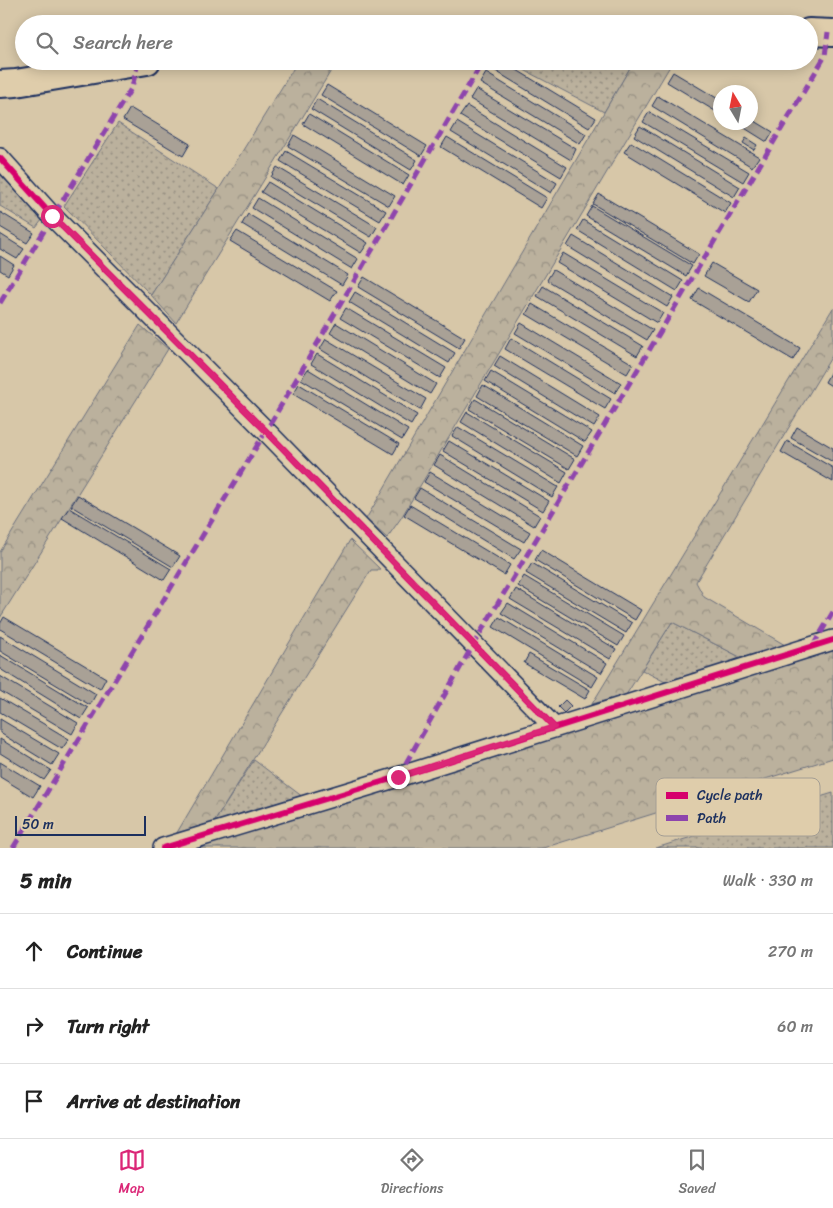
<!DOCTYPE html>
<html lang="en">
<head>
<meta charset="utf-8">
<style>
	:root { --surface:#fff; --page:#f6f6f6; --text:#222; --muted:#767676; --line:#e0e0e0; --accent:#db2777 }
	body { margin:0; font-family:Sriracha,sans-serif; background:var(--page); color:var(--text) }
	.compass { position:absolute; left:713px; top:85px; width:45px; height:45px; border-radius:50%; background:var(--surface); box-shadow:0 2px 12px #0003; rotate:350deg }
	.scale { position:absolute; left:15px; bottom:12px; width:131px; box-sizing:border-box; padding-left:5px; border:2px solid #1b2f5e; border-top:0; font-size:14px; line-height:18px; white-space:nowrap; color:#1b2f5e; -webkit-text-stroke:4px #dfcdab; paint-order:stroke }
	.stop { position:absolute; width:15px; height:15px; margin:-11px; border:4px solid #db2777; border-radius:50%; background:#fff }
	.stop.end { background:#db2777; border-color:#fff; box-shadow:0 1px 5px #0008 }
	.list { margin:0; padding:0; list-style:none }
	h2 { display:flex; justify-content:space-between; align-items:center; height:65px; margin:0; padding:0 20px; font-size:21px }
	h2 small { font-size:16px; font-weight:400; color:var(--muted) }
	.list li { display:grid; grid-template-columns:32px 1fr auto; gap:15px; align-items:center; box-sizing:border-box; height:75px; padding:0 20px; border-top:1px solid var(--line) }
	.list b { display:block; font-size:19px; white-space:nowrap }
	.list em { font-size:16px; font-style:normal; color:var(--muted) }
	.icon { flex:none; width:28px; height:28px; fill:none; stroke:currentColor; stroke-width:2; stroke-linecap:round; stroke-linejoin:round }
	.map { position:relative; flex:none; width:833px; height:848px; overflow:hidden }
	.search { position:absolute; background:var(--surface); box-shadow:0 2px 12px #0003; left:15px; right:15px; top:15px; height:55px; display:flex; align-items:center; gap:12px; box-sizing:border-box; padding:0 18px; border-radius:28px; color:var(--muted); font-size:19px }
	.sheet { height:290px; background:var(--surface) }
	nav { display:flex; justify-content:space-around; align-items:center; box-sizing:border-box; height:70px; border-top:1px solid var(--line); background:var(--surface); font-size:14px; color:var(--muted) }
	nav a { display:grid; justify-items:center; gap:2px }
	nav .on { color:var(--accent) }
	.map>svg:first-child { display:block }
</style>
</head>
<body>
<div class="map">
<svg width="833" height="848" viewBox="0 0 833 848">
	<defs>
		<pattern id="grass-dots" width="8" height="8" patternUnits="userSpaceOnUse" patternTransform="scale(1.25)"><rect width="8" height="8" fill="#bbb19d"/><path d="M2 2h.1M6 6h.1" fill="none" stroke="#979083" stroke-width="1.8" stroke-linecap="round"/></pattern>
		<pattern id="forest-crowns" width="20" height="18" patternUnits="userSpaceOnUse" patternTransform="scale(1.25)"><rect width="20" height="18" fill="#bbb19d"/><path d="M2 6a3 3 0 1 1 6 0M12 15a3 3 0 1 1 6 0" fill="none" stroke="#979083"/></pattern>
	</defs>
	<rect width="100%" height="100%" fill="#d7c7a8"/>
	<filter id="ink" filterUnits="userSpaceOnUse"><feTurbulence type="fractalNoise" baseFrequency=".02" numOctaves="2"/><feDisplacementMap in="SourceGraphic" scale="10" xChannelSelector="R" yChannelSelector="G"/><feConvolveMatrix kernelMatrix="1 2 1 2 8 2 1 2 1" color-interpolation-filters="sRGB"/></filter>
	<g filter="url(#ink)">
		<g fill="url(#grass-dots)" stroke="#6b707e">
			<path d="M507,61H634L604,112Z"/>
			<path d="M118,123L219,189L151,295L64,206Z"/>
			<path d="M0,174L42,220L36,228L0,206Z"/>
			<path d="M672,622L742,658L667,683L642,670Z"/>
			<path d="M254,760L303,797L213,824Z"/>
			<path d="M833,793V848H656Z"/>
		</g>
		<g fill="url(#forest-crowns)" stroke="#6b707e">
			<path d="M298,61H337L176,323L151,295L219,189Z"/>
			<path d="M634,61H673L401,518L387,538L366,519Z"/>
			<path d="M833,308V354L696,582L704,597L785,645L742,658L672,622L626,695L592,704Z"/>
			<path d="M140,325L168,349L0,618V552Z"/>
			<path d="M350,540L381,570H371L213,824L175,836Z"/>
			<path d="M833,648V758L543,848H177Z"/>
		</g>
		<g fill="#a9a196" stroke="#1b2f5e">
			<path d="M493,61H502L596,118L589,128L489,67Z"/>
			<path d="M673,72L720,100V114L667,82Z"/>
			<path d="M486,73L586,134L580,144L480,83Z"/>
			<path d="M327,85L427,146L421,156L321,95Z"/>
			<path d="M476,89L576,149L571,160L470,99Z"/>
			<path d="M658,96L759,157L752,167L652,106Z"/>
			<path d="M317,99L417,160L411,170L311,109Z"/>
			<path d="M467,106L567,167L561,177L460,116Z"/>
			<path d="M130,108L190,144L183,156L123,120Z"/>
			<path d="M649,112L749,172L743,182L643,122Z"/>
			<path d="M309,114L409,175L403,185L303,124Z"/>
			<path d="M750,118L773,132L767,142L735,122H750Z"/>
			<path d="M457,122L557,183L551,193L451,132Z"/>
			<path d="M640,126L740,187L734,197L634,136Z"/>
			<path d="M294,135L395,196L389,206L288,146Z"/>
			<path d="M447,137L547,198L541,208L441,147Z"/>
			<path d="M746,138L757,145L754,150L743,143Z"/>
			<path d="M631,142L731,203L725,213L624,152Z"/>
			<path d="M286,151L386,211L380,221L280,161Z"/>
			<path d="M277,167L377,227L371,237L271,177Z"/>
			<path d="M268,182L368,243L361,253L261,192Z"/>
			<path d="M599,194L699,254L693,264L593,204Z"/>
			<path d="M258,198L358,259L352,269L252,208Z"/>
			<path d="M592,206L692,266L686,276L586,216Z"/>
			<path d="M0,212L34,233L27,243L0,227Z"/>
			<path d="M248,214L348,275L342,285L242,224Z"/>
			<path d="M583,220L683,281L677,291L577,230Z"/>
			<path d="M237,231L337,291L330,301L230,241Z"/>
			<path d="M0,234L24,249L17,259L0,249Z"/>
			<path d="M573,236L673,297L667,307L567,246Z"/>
			<path d="M563,253L663,313L657,323L557,263Z"/>
			<path d="M0,256L14,265L8,275L0,270Z"/>
			<path d="M712,263L757,289L749,302L704,276Z"/>
			<path d="M553,270L653,330L647,340L547,280Z"/>
			<path d="M364,277L465,338L459,348L358,287Z"/>
			<path d="M543,286L643,346L637,356L537,296Z"/>
			<path d="M699,288L800,348L793,360L692,300Z"/>
			<path d="M355,292L455,353L449,363L349,302Z"/>
			<path d="M532,304L633,364L627,374L526,314Z"/>
			<path d="M346,308L446,368L440,378L340,318Z"/>
			<path d="M336,323L436,384L430,394L330,333Z"/>
			<path d="M521,323L621,383L615,393L515,333Z"/>
			<path d="M511,338L611,399L605,409L505,349Z"/>
			<path d="M326,339L426,399L420,410L320,349Z"/>
			<path d="M317,354L417,415L411,425L311,364Z"/>
			<path d="M500,356L600,417L594,427L494,366Z"/>
			<path d="M308,369L408,430L402,440L301,379Z"/>
			<path d="M491,371L592,432L585,442L485,381Z"/>
			<path d="M831,371L833,372V387L825,382Z"/>
			<path d="M299,384L399,444L393,454L293,394Z"/>
			<path d="M483,385L583,446L577,456L477,396Z"/>
			<path d="M475,399L575,459L569,469L469,409Z"/>
			<path d="M467,412L567,472L561,483L461,422Z"/>
			<path d="M458,427L558,487L552,497L452,436Z"/>
			<path d="M797,427L833,448V462L791,438Z"/>
			<path d="M449,441L549,501L543,511L443,451Z"/>
			<path d="M787,441L833,468V482L781,452Z"/>
			<path d="M440,455L540,516L534,526L434,465Z"/>
			<path d="M430,472L530,532L524,542L424,482Z"/>
			<path d="M420,488L521,549L514,559L414,498Z"/>
			<path d="M78,495L180,556L173,567L71,506Z"/>
			<path d="M410,505L510,565L504,575L404,515Z"/>
			<path d="M69,508L171,569L164,580L62,518Z"/>
			<path d="M541,550L641,610L635,620L535,560Z"/>
			<path d="M532,563L632,623L626,633L526,573Z"/>
			<path d="M524,576L624,636L618,646L518,586Z"/>
			<path d="M516,589L616,649L610,659L510,599Z"/>
			<path d="M508,603L607,663L601,673L501,613Z"/>
			<path d="M4,617L106,678L100,689L0,629V624Z"/>
			<path d="M499,617L598,677L592,687L493,627Z"/>
			<path d="M0,636L96,694L90,705L0,651Z"/>
			<path d="M529,654L590,690L585,699L524,663Z"/>
			<path d="M0,655L88,708L81,719L0,669Z"/>
			<path d="M0,676L78,723L72,734L0,691Z"/>
			<path d="M0,698L69,739L62,749L0,712Z"/>
			<path d="M565,700L571,706L564,713L558,707Z"/>
			<path d="M0,719L59,754L52,765L0,733Z"/>
			<path d="M0,739L51,770L44,780L0,753Z"/>
			<path d="M0,762L40,786L33,797L0,777Z"/>
		</g>
		<g fill="none" stroke-linecap="round" stroke-linejoin="round">
			<g stroke="#1b2f5e" stroke-width="22">
				<g id="street">
					<path d="M0,158L52,216L266,431L554,727"/>
					<path d="M163,848L398,777L833,640"/>
				</g>
			</g>
			<g stroke="#1b2f5e" stroke-width="30">
				<g id="secondary">
					<path d="M809,32L833,33"/>
					<path d="M0,84L16,83L147,61"/>
				</g>
			</g>
			<use href="#street" stroke="#dfcdab" stroke-width="19"/>
			<use href="#secondary" stroke="#dfcdab" stroke-width="26"/>
			<g stroke="#8e44ad" stroke-width="5" stroke-dasharray="10 5" stroke-linecap="butt">
				<path d="M0,303L132,87L138,63"/>
				<path d="M813,646L833,612"/>
				<path d="M398,777L473,645L825,56L828,32"/>
				<path d="M13,848L266,431L483,61"/>
			</g>
			<g stroke="#dfcdab" stroke-width="9">
				<g id="cycleway">
					<path d="M0,158L52,216L266,431L554,727"/>
					<path d="M163,848L398,777L833,640"/>
				</g>
			</g>
			<use href="#cycleway" stroke="#d6006c" stroke-width="6"/>
		</g>
	</g>
	<g fill="none" stroke-linecap="round" stroke-linejoin="round" filter="url(#ink)">
		<path stroke="#db2777" stroke-width="6" d="M52,216L266,431L554,727L398,777"/>
	</g>
	<rect x="656" y="778" width="164" height="58" rx="8" fill="#dfcdab" stroke="#a49e94" stroke-width="1"/>
	<rect x="666" y="792" width="22" height="7" fill="#d6006c"/>
	<rect x="666" y="815" width="22" height="6" fill="#8e44ad"/>
	<g font-size="14" fill="#1b2f5e">
		<text x="697" y="800">Cycle path</text>
		<text x="697" y="823">Path</text>
	</g>
</svg>
<svg class="compass" viewBox="-18 -18 36 36"><path d="M0-13l5 13h-10z" fill="#e53935"/><path d="M0 13l5-13h-10z" fill="#767676"/></svg>
<div class="scale">50 m</div>
<div class="stop" style="left:52px;top:216px"></div>
<div class="stop end" style="left:398px;top:777px"></div>
<div class="search"><svg class="icon" aria-label="search" viewBox="0 0 24 24"><circle cx="10" cy="10" r="6"/><path d="M15 15l6 6"/></svg>Search here</div>
</div>
<section class="sheet">
<h2>5 min<small>Walk · 330 m</small></h2>
<ul class="list">
<li><svg class="icon" aria-label="ahead" viewBox="0 0 24 24"><path d="M12 20V5M6 11l6-6 6 6"/></svg><div><b>Continue</b></div><em>270 m</em></li>
<li><svg class="icon" aria-label="right" viewBox="0 0 24 24"><path d="M7 20v-9h11M14 6l5 5-5 5"/></svg><div><b>Turn right</b></div><em>60 m</em></li>
<li><svg class="icon" aria-label="arrive" viewBox="0 0 24 24"><path d="M6 21V4h12l-3 4 3 4H6"/></svg><div><b>Arrive at destination</b></div></li>
</ul>
</section>
<nav>
<a class="on"><svg class="icon" aria-label="map" viewBox="0 0 24 24"><path d="M3 6l6-2 6 2 6-2v14l-6 2-6-2-6 2zM9 4v14M15 6v14"/></svg>Map</a>
<a><svg class="icon" aria-label="directions" viewBox="0 0 24 24"><path d="M12 3l9 9-9 9-9-9zM9 14v-3h6M13 9l2 2-2 2"/></svg>Directions</a>
<a><svg class="icon" aria-label="saved" viewBox="0 0 24 24"><path d="M7 4h10v16l-5-4-5 4z"/></svg>Saved</a>
</nav>
</body>
</html>
